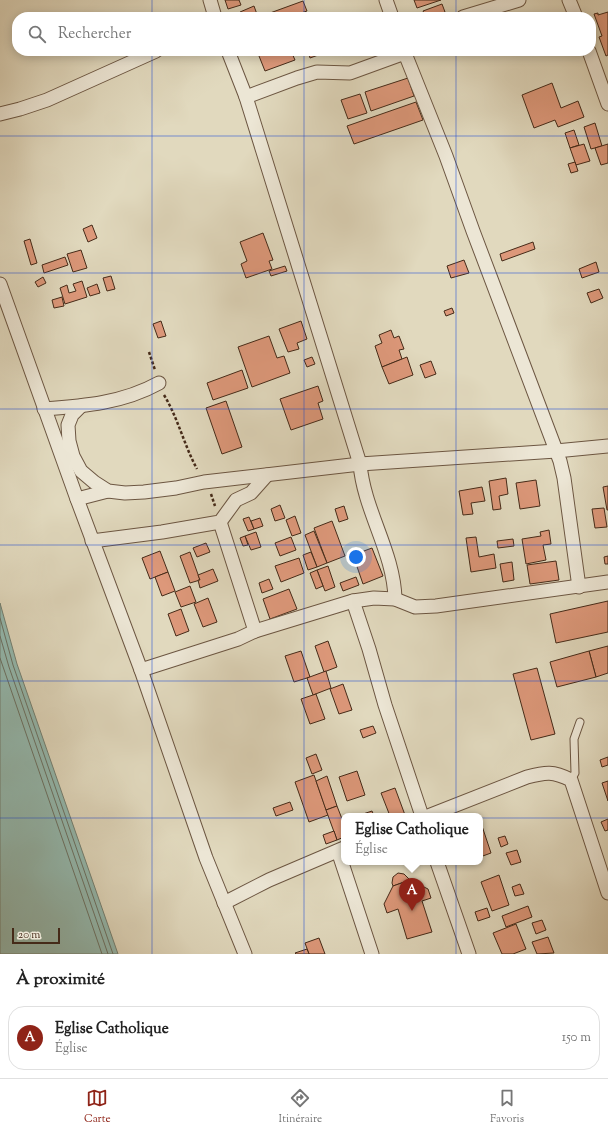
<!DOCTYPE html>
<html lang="fr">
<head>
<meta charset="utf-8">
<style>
	:root { --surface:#fff; --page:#f6f6f6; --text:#222; --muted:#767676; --line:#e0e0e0; --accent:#8f2418 }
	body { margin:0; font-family:"Sorts Mill Goudy",serif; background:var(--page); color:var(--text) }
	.scale { position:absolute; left:12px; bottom:10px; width:48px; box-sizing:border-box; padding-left:4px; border:2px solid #452a18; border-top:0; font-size:11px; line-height:14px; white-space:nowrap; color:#452a18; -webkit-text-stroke:3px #ece6d5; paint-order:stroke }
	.you { position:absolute; left:356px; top:557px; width:14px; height:14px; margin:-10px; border:3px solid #fff; border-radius:50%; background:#1a73e8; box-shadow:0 0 0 6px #1a73e833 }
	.badge { display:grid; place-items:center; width:26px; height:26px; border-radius:50%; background:var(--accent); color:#fff; font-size:13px; font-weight:700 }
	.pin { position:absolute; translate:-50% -33px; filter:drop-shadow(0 1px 2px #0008) }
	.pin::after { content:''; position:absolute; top:21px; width:14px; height:12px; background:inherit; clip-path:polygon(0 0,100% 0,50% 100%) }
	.popup { position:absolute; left:341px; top:813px; width:142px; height:52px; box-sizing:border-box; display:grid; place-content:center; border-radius:8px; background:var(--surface); filter:drop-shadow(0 1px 3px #0005); font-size:13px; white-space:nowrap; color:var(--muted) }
	.popup b { font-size:15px; color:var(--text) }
	.popup::after { content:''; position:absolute; left:50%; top:100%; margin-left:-8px; border:8px solid transparent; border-top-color:var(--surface) }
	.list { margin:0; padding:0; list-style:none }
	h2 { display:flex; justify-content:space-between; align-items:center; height:52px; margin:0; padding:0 16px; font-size:17px }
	h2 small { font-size:13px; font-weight:400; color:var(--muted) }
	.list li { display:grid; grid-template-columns:26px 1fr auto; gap:12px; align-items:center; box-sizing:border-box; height:64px; margin:0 8px 8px; padding:0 8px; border:1px solid var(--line); border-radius:16px }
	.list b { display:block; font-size:15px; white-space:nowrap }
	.list p { margin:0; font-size:13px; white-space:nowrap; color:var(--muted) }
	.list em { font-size:13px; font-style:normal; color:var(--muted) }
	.icon { flex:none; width:22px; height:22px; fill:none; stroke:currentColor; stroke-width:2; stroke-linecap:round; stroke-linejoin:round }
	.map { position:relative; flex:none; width:608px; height:954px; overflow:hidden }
	.search { position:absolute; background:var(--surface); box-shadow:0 2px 10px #0003; left:12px; right:12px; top:12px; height:44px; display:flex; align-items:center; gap:10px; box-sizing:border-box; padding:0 14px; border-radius:16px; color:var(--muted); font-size:15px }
	.sheet { height:124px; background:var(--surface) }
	nav { display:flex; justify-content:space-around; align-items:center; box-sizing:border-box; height:56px; border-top:1px solid var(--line); background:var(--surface); font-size:11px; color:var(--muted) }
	nav a { display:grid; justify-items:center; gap:2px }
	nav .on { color:var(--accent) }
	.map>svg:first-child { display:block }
</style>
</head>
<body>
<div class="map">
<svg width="608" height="954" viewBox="0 0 608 954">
	<rect width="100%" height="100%" fill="#e1d9be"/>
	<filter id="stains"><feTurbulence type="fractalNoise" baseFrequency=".005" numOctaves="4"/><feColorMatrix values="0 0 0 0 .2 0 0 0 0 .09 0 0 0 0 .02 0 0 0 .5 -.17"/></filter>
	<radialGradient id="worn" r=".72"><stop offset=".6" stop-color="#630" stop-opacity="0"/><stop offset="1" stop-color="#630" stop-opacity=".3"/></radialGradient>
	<path fill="#94bab0" stroke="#748073" d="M0,603L17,664L118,954H0Z"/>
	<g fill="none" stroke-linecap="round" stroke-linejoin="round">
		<g stroke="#6c7264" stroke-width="1">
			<path d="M0,618L13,665L113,954"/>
			<path d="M0,636L9,667L108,954"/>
			<path d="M0,658L102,954"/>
		</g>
	</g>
	<g fill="#dd987a" stroke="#452a18">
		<path d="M225,0H239L241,5L228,9Z"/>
		<path d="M414,0H441L417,8Z"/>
		<path d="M303,1L307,11L289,17H259Z"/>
		<path d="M442,4L445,12L431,17H426L423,11Z"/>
		<path d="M254,6L258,17H242L240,12Z"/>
		<path d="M608,12V55L606,56L599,37L602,36L594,14L598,13V15Z"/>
		<path d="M257,51H291L295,60L265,71Z"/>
		<path d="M308,51H320L321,54L310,58Z"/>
		<path d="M408,78L414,96L371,111L365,92Z"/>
		<path d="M552,83L561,108L578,101L584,117L558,127L555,120L534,128L522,95Z"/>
		<path d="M360,94L367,113L348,119L341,100Z"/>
		<path d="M416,102L423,120L354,144L347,126Z"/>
		<path d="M595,123L602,146L591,149L584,127Z"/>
		<path d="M574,130L579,145L570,148L565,133Z"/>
		<path d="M584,144L590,161L576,165L570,148Z"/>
		<path d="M608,144V163L601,165L595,148Z"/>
		<path d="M575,162L578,171L571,173L568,164Z"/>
		<path d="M92,225L97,238L88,242L83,229Z"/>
		<path d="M263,233L273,260L269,261L272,269L246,278L241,264L247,261L240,242Z"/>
		<path d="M30,239L37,263L31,265L24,241Z"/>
		<path d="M533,242L535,249L502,261L500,254Z"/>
		<path d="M81,250L87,268L73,272L67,254Z"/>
		<path d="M65,257L68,265L44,273L42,265Z"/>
		<path d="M464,260L469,273L451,278L447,266Z"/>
		<path d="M596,262L599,272L582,278L579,269Z"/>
		<path d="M285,266L287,271L271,276L269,271Z"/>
		<path d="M111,276L115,289L107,291L103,278Z"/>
		<path d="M43,277L46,283L38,287L35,282Z"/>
		<path d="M82,281L87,297L65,304L60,288L67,285L69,293L76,291L73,284Z"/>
		<path d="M97,284L100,293L90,296L87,288Z"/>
		<path d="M599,289L603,298L591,303L587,293Z"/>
		<path d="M62,297L64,306L54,308L52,300Z"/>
		<path d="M452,308L454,313L446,316L444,311Z"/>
		<path d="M161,321L166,336L158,338L153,324Z"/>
		<path d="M301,321L307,339L297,343L299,349L288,352L279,329Z"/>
		<path d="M391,330L394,338L399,336L404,349L399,350L402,359L382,367L375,346L382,343L379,335Z"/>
		<path d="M269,336L277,358L284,356L290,373L252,387L238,347Z"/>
		<path d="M312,357L315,364L307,367L304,360Z"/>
		<path d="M407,357L413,375L389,384L382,367Z"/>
		<path d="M431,361L436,374L425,378L420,365Z"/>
		<path d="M242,370L248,388L213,400L207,383Z"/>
		<path d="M318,386L323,401L318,403L323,419L291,430L280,399Z"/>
		<path d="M226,401L242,447L222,454L206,408Z"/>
		<path d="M506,478L508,494L499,496L501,509L493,510L489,481Z"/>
		<path d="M536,480L540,506L520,509L516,483Z"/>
		<path d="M608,486V510H607L603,487Z"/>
		<path d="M482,487L485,501L471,503L473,514L463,515L459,491Z"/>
		<path d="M280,505L285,518L275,521L271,509Z"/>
		<path d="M344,506L348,519L339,522L335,509Z"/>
		<path d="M604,508L607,527L595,528L592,509Z"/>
		<path d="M295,516L301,533L292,536L286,520Z"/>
		<path d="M249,517L254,529L248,531L243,519Z"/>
		<path d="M260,518L263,526L254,529L251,521Z"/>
		<path d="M332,521L345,556L327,563L314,528Z"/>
		<path d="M549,530L551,544L543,545L546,560L526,564L522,539L541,536L540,532Z"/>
		<path d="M314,531L327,563L317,567L305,535Z"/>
		<path d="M256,532L261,547L251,550L245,536Z"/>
		<path d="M245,536L248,545L243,546L240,538Z"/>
		<path d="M291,537L296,550L280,556L275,543Z"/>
		<path d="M476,537L479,557L494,554L496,568L471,572L466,538Z"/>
		<path d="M513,539L514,546L498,548L497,541Z"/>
		<path d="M206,543L210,552L197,557L193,548Z"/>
		<path d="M372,548L383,576L363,584L353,555Z"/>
		<path d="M160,551L168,572L150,579L142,558Z"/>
		<path d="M190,552L200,580L190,583L180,556Z"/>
		<path d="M311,552L317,567L308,570L303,555Z"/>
		<path d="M608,556V564H605L604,557Z"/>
		<path d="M299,558L304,573L281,582L275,566Z"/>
		<path d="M556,561L559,580L530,584L527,565Z"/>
		<path d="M512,562L514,580L503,582L500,564Z"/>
		<path d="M328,566L335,587L325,591L317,570Z"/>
		<path d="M213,569L218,581L200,588L198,580H200L198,575Z"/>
		<path d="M317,570L323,586L316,589L310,573Z"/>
		<path d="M168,572L175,591L162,596L155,577Z"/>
		<path d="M356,577L359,585L343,591L340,583Z"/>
		<path d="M269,579L273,589L262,593L259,583Z"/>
		<path d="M190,586L196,602L181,607L175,592Z"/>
		<path d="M289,589L297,609L270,619L263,599Z"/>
		<path d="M208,598L217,622L203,627L194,604Z"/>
		<path d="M608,601V632L556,643L550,614Z"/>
		<path d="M181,609L189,631L176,636L168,614Z"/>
		<path d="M328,641L337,667L324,672L315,646Z"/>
		<path d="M608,646V673L596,677L589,651Z"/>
		<path d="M301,651L310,677L294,682L285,656Z"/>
		<path d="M589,651L596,677L557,687L550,662Z"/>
		<path d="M537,668L555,734L531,740L513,674Z"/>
		<path d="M326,671L331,688L313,695L307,678Z"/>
		<path d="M343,684L352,710L339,714L330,689Z"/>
		<path d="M316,694L325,719L310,724L301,699Z"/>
		<path d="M373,726L376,733L363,738L360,730Z"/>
		<path d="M316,754L322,770L312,774L306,758Z"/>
		<path d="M608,757V765L602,767L600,760Z"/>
		<path d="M357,771L365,795L347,801L339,777Z"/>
		<path d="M314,775L328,815L309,822L295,782Z"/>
		<path d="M327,776L337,806L326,810L316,781Z"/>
		<path d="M608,781V801L602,783Z"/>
		<path d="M395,788L405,815L403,816H390L381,793Z"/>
		<path d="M290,802L293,810L276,816L273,808Z"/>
		<path d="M337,806L344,824V837L337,840L326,810Z"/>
		<path d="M372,811L374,816H363V814Z"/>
		<path d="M608,819V830L605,831L601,822Z"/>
		<path d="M482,826L491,853L480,857V827Z"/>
		<path d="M334,831L337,840L326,844L323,835Z"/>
		<path d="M505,836L508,844L501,847L498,838Z"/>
		<path d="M517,850L521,862L511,865L506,853Z"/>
		<path d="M398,873L404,874L410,880L393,886L392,883L393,877Z"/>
		<path d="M499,875L509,905L492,911L481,882Z"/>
		<path d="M410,880L428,889L431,898L422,901L432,932L407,939L398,909L387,913L384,904L393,886Z"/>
		<path d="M520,884L524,894L515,896L512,887Z"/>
		<path d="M528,906L532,917L506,927L502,916Z"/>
		<path d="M487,908L490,917L478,921L475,912Z"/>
		<path d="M542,920L546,930L536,934L532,923Z"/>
		<path d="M516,924L526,949L513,954H502L493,933Z"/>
		<path d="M548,937L554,953L537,954L532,942Z"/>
		<path d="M319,938L325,954H309L305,943Z"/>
		<path d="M307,949L309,954H296L295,953Z"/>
	</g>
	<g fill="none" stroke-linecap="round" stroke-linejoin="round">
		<g stroke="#6c5642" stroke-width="9">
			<path id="service" d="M571,780L575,773L574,739L580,722"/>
		</g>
		<g stroke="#6c5642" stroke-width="15">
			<g id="minor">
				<path d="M210,0L215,17"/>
				<path d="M386,0L392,17"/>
				<path d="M569,0L576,17"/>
				<path d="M463,17L519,0"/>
				<path d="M228,51L246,97L360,464C364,511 394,552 395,599"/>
				<path d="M404,51L446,156L473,231L560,461L564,478L579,587"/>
				<path d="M589,51L608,104"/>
				<path d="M246,97L297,78L317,72L350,73L405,53"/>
				<path d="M0,114L20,109L47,100L156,51"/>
				<path d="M0,284L77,499L141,670L206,858L245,954"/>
				<path d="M81,406L72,415L68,425L69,441L73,456L81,471L94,482L108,491L125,493L144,492L176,488L204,482L360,464L556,451L608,446"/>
				<path d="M44,409C84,406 123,403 159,383"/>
				<path d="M77,499L108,491"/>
				<path d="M220,522L255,631"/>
				<path d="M92,541L162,532L220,522L236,500L251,493L267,475"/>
				<path d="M353,601L369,649L385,705L422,816"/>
				<path d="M141,670L238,639L255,631L353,601L374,598L395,599L415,607L436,606L608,582"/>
				<path d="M428,816L527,777C546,772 553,771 571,780L608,893"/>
				<path d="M338,851L372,954"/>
				<path d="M437,862L469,954"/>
				<path d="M224,903L269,880L344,848"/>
			</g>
		</g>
		<g stroke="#452a18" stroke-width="2.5" stroke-dasharray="3 2" stroke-linecap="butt">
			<path d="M149,352L155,370"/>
			<path d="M164,395C178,418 184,445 197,469"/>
			<path d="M211,494L215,506"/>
		</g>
		<use href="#service" stroke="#ece6d5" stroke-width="7"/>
		<use href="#minor" stroke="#ece6d5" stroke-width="13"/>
	</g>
	<path fill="none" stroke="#1d4ed8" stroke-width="1" stroke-opacity="0.55" d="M152,0V17M304,0V17M456,0V17M152,51V954M304,51V954M456,51V954M0,136H608M0,273H608M0,409H608M0,545H608M0,681H608M0,818H608"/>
	<rect width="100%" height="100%" filter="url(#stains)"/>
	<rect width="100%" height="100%" fill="url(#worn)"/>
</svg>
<div class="scale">20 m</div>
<div class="you"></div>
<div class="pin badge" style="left:412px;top:911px">A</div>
<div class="popup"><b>Eglise Catholique</b>Église</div>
<div class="search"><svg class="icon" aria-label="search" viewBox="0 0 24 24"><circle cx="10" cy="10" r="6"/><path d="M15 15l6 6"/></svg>Rechercher</div>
</div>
<section class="sheet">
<h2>À proximité<small></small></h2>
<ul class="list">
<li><span class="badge">A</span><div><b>Eglise Catholique</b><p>Église</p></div><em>150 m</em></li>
</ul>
</section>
<nav>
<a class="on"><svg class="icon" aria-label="map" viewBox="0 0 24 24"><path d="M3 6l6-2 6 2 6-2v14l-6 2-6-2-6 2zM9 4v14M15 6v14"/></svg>Carte</a>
<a><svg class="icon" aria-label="directions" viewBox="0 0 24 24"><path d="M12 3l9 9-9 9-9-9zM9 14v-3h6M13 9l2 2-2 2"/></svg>Itinéraire</a>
<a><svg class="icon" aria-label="saved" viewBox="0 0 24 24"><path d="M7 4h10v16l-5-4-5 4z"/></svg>Favoris</a>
</nav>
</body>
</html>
